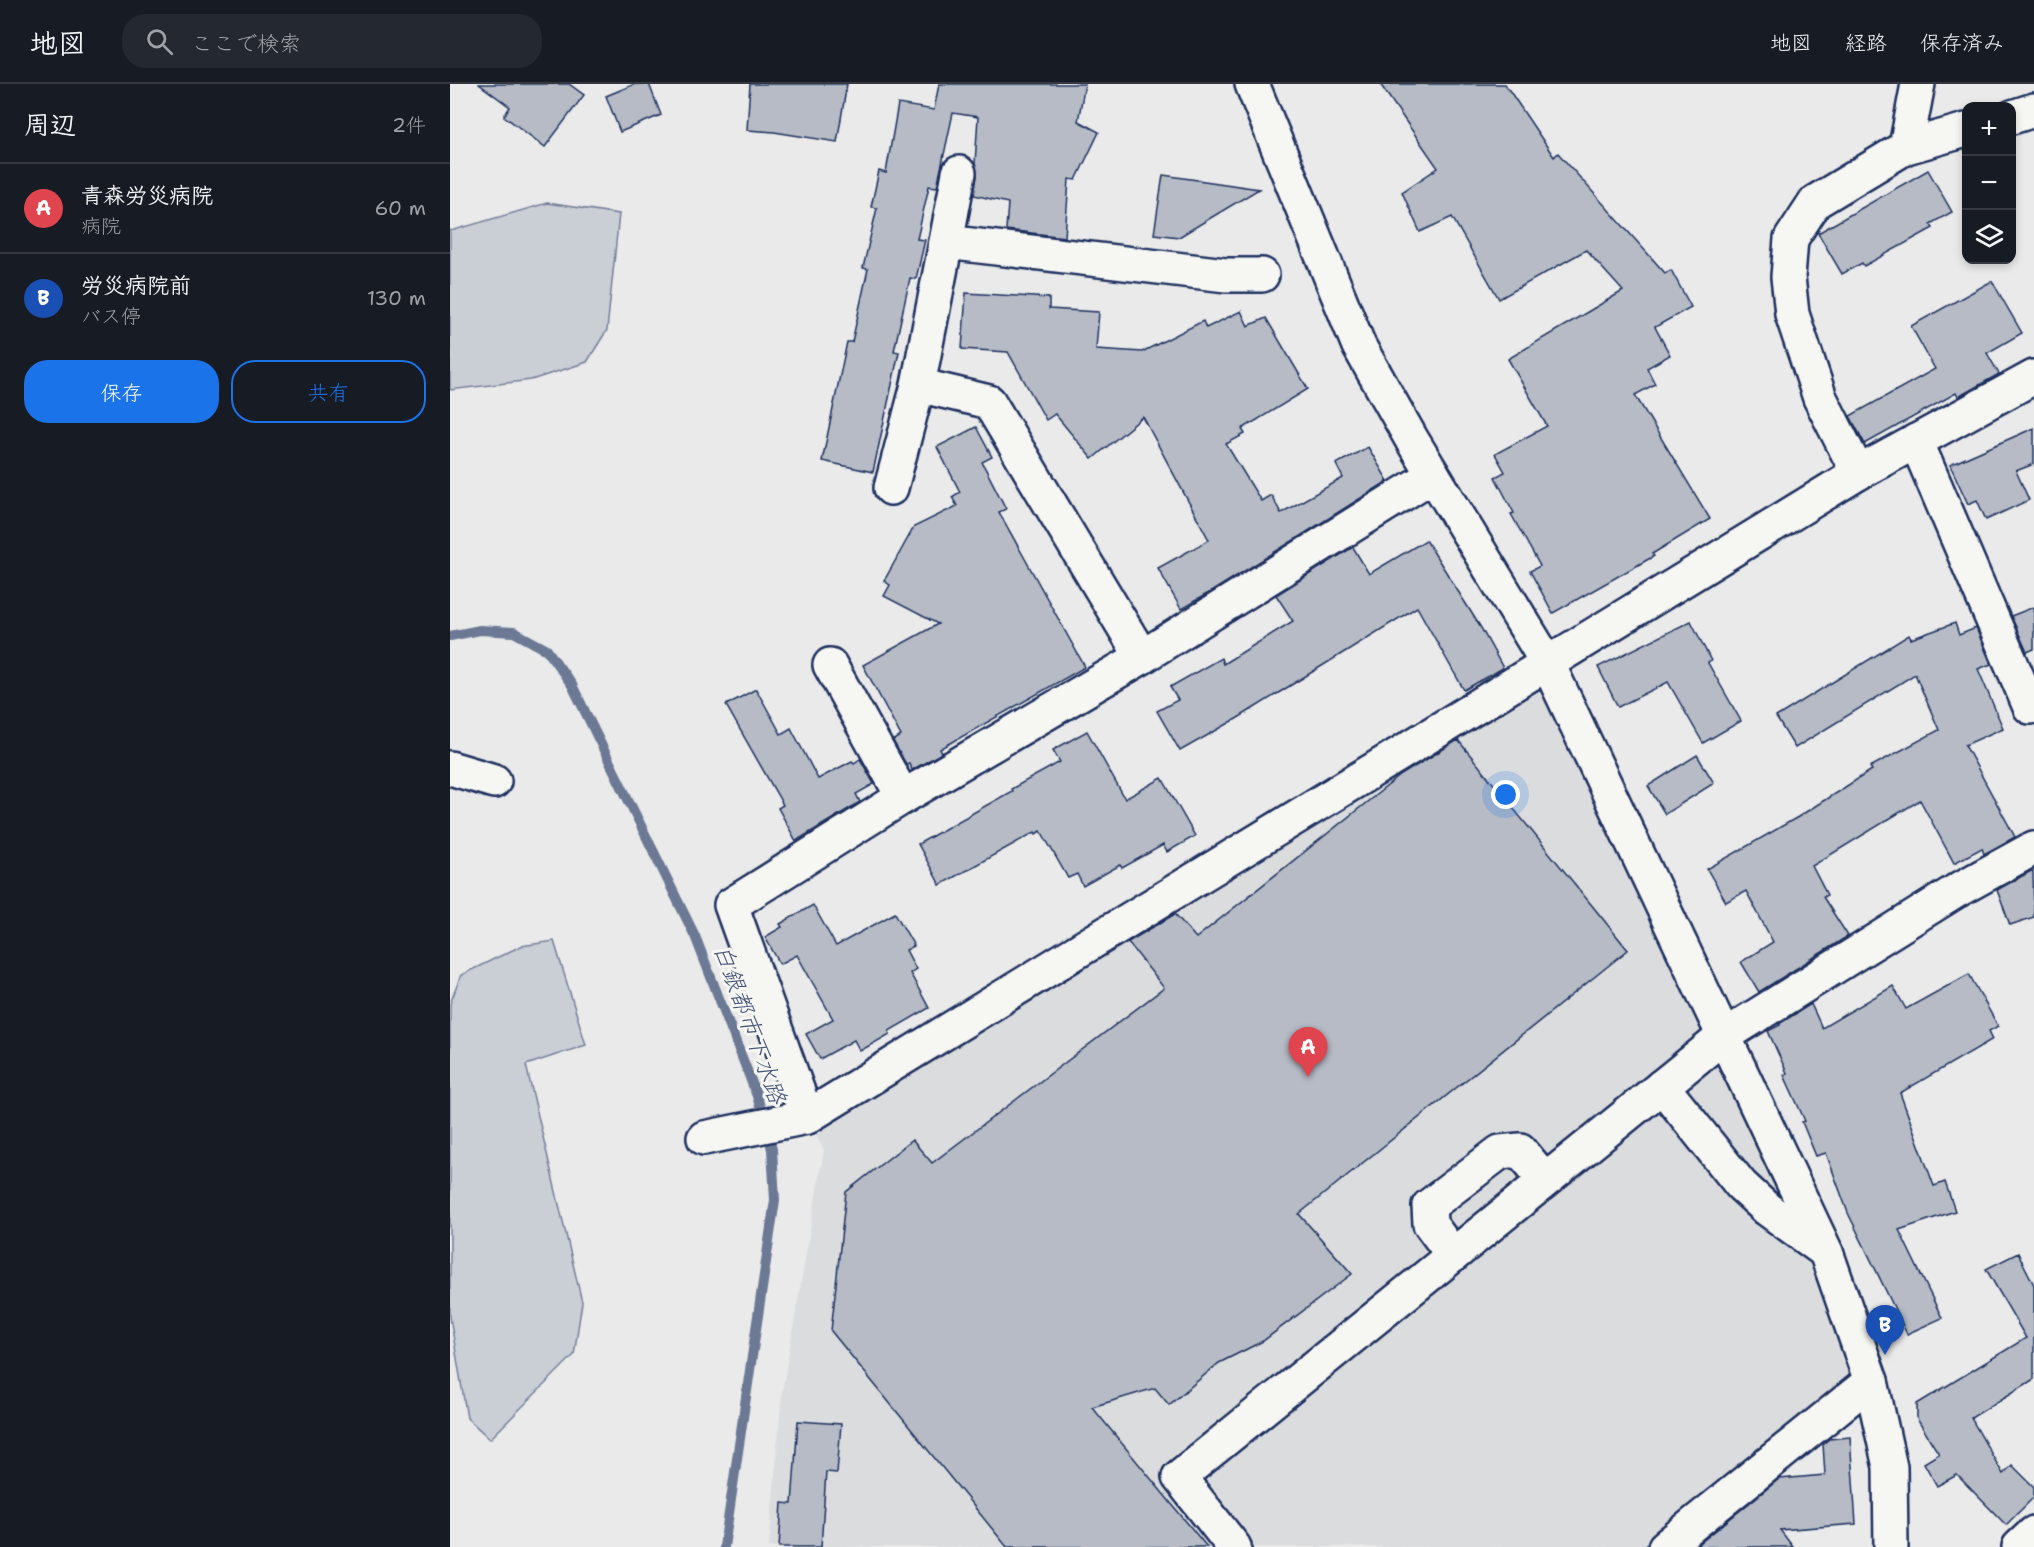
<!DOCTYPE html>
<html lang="ja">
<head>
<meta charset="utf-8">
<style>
	:root { --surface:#171b24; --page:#242831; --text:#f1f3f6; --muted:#9ea1a6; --line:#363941; --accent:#1a73e8 }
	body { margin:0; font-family:"Shantell Sans","Klee One",sans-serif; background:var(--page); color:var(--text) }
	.controls { position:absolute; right:18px; top:18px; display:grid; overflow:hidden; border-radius:12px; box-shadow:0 3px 9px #0003 }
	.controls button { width:54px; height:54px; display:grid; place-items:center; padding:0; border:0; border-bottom:2px solid var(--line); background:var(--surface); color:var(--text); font:30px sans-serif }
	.you { position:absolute; left:1056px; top:711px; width:21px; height:21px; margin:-15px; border:4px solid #fff; border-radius:50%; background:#1a73e8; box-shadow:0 0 0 9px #1a73e833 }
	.badge { display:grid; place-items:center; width:39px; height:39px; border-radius:50%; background:var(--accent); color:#fff; font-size:20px; font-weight:700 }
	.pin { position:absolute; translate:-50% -50px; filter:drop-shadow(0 2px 3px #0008) }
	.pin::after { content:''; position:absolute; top:32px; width:21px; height:18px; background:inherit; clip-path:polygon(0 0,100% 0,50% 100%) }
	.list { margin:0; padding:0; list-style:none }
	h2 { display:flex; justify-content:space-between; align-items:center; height:78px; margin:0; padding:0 24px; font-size:26px }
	h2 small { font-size:20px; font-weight:400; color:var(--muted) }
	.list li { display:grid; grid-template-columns:39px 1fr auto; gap:18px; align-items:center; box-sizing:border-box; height:90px; padding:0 24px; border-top:2px solid var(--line) }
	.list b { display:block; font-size:22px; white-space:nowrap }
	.list p { margin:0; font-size:20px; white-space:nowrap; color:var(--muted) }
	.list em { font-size:20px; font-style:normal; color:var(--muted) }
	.actions { display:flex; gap:12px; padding:18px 24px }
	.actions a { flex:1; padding:14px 0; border:2px solid var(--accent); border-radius:24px; text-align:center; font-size:21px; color:var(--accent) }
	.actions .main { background:var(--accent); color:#fff }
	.icon { flex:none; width:33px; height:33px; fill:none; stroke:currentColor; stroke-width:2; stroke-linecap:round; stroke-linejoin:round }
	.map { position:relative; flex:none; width:1584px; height:1463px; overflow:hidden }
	header { display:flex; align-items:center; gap:36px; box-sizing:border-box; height:84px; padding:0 30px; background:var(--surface); border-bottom:2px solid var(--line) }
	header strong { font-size:28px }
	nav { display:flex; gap:33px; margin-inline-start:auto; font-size:21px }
	.search { width:420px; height:54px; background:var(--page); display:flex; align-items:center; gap:15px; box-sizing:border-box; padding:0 21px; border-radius:24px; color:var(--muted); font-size:22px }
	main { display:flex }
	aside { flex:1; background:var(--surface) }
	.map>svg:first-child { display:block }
</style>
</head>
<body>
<header>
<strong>地図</strong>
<div class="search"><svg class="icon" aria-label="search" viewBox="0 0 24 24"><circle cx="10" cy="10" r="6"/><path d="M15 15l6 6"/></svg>ここで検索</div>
<nav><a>地図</a><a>経路</a><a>保存済み</a></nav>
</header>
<main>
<aside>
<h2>周辺<small>2件</small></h2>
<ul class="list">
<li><span class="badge" style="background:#e0444e">A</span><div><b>青森労災病院</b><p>病院</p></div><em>60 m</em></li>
<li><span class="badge" style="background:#1a4fb4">B</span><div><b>労災病院前</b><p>バス停</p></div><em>130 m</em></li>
</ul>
<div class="actions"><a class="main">保存</a><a>共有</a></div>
</aside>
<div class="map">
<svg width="1584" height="1463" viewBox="0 0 1584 1463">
	<rect width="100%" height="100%" fill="#e9eae9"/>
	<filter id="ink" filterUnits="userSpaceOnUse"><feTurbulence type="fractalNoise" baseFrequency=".0167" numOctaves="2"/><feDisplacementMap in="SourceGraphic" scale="12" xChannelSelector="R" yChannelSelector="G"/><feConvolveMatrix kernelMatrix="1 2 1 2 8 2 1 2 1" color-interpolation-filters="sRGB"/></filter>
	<g filter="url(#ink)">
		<path fill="#dadcde" d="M1098,580L1421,1297L1215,1463H319L332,1308L374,1066L357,1033Z"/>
		<g fill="#caced5" stroke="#727e9a" stroke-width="1.5">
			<path d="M97,119L169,130L157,246L137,278L81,296L0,306V146L1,147Z"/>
			<path d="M104,857L136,961L76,981L132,1218L124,1271L40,1355L17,1334L0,1233V920L11,891L71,862Z"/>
		</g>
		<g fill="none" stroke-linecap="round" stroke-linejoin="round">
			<path stroke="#6c7995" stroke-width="10" d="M0,552L30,546L64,548L97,566L122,601L245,852L307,1012L322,1065L325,1116L274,1463"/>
		</g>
		<g fill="#b6bbc6" stroke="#1b2f5e" stroke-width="1.5">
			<path d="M29,0H119L134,11L95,63L54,32L60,23Z"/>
			<path d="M185,0H199L211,31L170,48L156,12Z"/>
			<path d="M300,0H397L387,58L324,48L297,46Z"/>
			<path d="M489,0H635L628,37L649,48L626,96L619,95L615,153L556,146L558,119L524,111L527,92L525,80L528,33L503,29L487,103L479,102L467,155L475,156L466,195L460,194L444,267L449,268L423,388L372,377L397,258H402L418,185L413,184L427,124L421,123L429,87L436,89L448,20L484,26Z"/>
			<path d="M930,0H1055L1104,73L1108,69L1215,189L1221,186L1241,223L1205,243L1220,271L1197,284L1205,300L1185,311L1260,435L1202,470L1204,472L1103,529L1080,487L1090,482L1061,430L1064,429L1045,393L1055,388L1045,370L1097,342L1058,275L1173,207L1136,166L1049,215L1002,133L970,148L952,108L988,84Z"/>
			<path d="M1478,86L1502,128L1480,140L1483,144L1414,182L1412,179L1392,190L1368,149Z"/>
			<path d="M713,91L809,105L729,153L704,150Z"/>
			<path d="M1542,197L1572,249L1537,269L1549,290L1508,313L1506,309L1415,360L1400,332L1485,285L1461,242Z"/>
			<path d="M516,209L599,214V225L649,228L646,265L692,268L753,237L756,244L791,227L798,242L816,234L858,305L792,345L795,350L776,360L811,417L821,411L831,429L893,394L886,380L918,363L938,397L764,506L731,525L708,484L759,456L693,333L642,375L605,330L596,336L558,268L512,265Z"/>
			<path d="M526,343L542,373L532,378L556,425L549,428L635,583L490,665L492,669L462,686L459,679L456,680L443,657L451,652L413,581L488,540L434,512L440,501L434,497L464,443L507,422L502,413L510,408L487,363Z"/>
			<path d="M1584,344V380L1566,387L1579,416L1536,436L1527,416L1518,420L1500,381Z"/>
			<path d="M976,456L1031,544L1053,584L1014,606L967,523L788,634L730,667L707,627L728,616L720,603L771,574L773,580L843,537L826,511L903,463L919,490Z"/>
			<path d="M1584,523V565L1577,568L1561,532Z"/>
			<path d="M1241,537L1261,577L1258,579L1291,637L1253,659L1218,598L1168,623L1148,583Z"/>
			<path d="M1505,539L1509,551L1526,544L1541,580L1528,585L1553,644L1515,661L1565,753L1534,770L1532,764L1504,779L1470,716L1362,782L1377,811L1373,813L1398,852L1309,908L1291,878L1323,858L1296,807L1276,818L1257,785L1348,733L1422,686L1420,683L1489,646L1465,590L1345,664L1326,633L1459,551L1461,555Z"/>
			<path d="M306,605L331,650L341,644L368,695L402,677L404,679L410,675L424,700L406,710L410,718L346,757L328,724L333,721L276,621Z"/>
			<path d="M637,647L675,715L712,694L745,752L717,768L713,761L672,784L670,781L633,802L627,790L618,794L591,747L586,750L585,748L490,801L468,760L562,707L561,705L610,678L603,666Z"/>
			<path d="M1008,656L1178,866L849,1130L902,1190L813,1257L769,1279L719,1321L705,1304L642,1323L757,1463H557L381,1247L396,1108L462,1056L482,1079L714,904L678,858L725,830L746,854L951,691Z"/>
			<path d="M1247,671L1264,699L1215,730L1198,702Z"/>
			<path d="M1583,786L1584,833L1560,841L1547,806Z"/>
			<path d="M363,821L386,862L445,829L464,862L456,866L466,885L460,889L479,924L439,947L440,950L410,967L404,956L370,975L356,950L383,935L347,871L330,880L315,853L332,843L330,840Z"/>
			<path d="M1519,890L1548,942L1539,947L1543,955L1450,1009L1484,1102L1495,1098L1505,1127L1449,1146L1492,1234L1457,1250L1398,1129L1376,1069L1366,1072L1352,1038L1355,1037L1334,991L1337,989L1318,947L1330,941L1329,940L1361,920L1372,944L1443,902L1456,925Z"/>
			<path d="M1568,1169L1584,1201V1295L1521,1334L1553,1390L1562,1381L1584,1403V1413L1556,1441L1507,1391L1487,1402L1474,1379L1489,1370L1467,1335V1320L1576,1254L1536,1185Z"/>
			<path d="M348,1337L391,1340L387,1389L376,1388L371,1463H329L332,1419L342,1420Z"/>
			<path d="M1400,1353L1406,1440L1330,1446L1343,1463H1245L1329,1395L1375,1391L1373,1360L1379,1355Z"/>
		</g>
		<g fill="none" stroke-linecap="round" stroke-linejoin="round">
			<g stroke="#1b2f5e" stroke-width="38">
				<g id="minor">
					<path d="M802,0L909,262L962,356L1098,580L1376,1168L1421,1297L1440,1383L1441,1463"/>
					<path d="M1562,33L1584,26"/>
					<path d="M1456,63L1468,0"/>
					<path d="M496,158L509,89"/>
					<path d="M1466,357L1580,623"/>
					<path d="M1408,389L1370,314L1342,230L1338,193L1341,155L1365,118L1456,63L1516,46"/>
					<path d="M441,404L468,301"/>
					<path d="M692,573L539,318L468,301L496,158L776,191H812"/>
					<path d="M380,581L453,713"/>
					<path d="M0,684L44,697"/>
					<path d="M1212,1002L1291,1101L1317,1125L1372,1165"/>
					<path d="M357,1033L281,821L453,713L692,573L983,391"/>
					<path d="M254,1054L357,1033L1408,389L1584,293"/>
					<path d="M1003,1171L980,1140L979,1122L1050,1068L1070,1066L1095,1096"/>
					<path d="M784,1463L729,1393L1274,952L1506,807L1584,764"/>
					<path d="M1215,1463L1421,1297"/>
					<path d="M1569,1463L1584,1449"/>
				</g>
			</g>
			<use href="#minor" stroke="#f6f6f2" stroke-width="33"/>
		</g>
	</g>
	<g text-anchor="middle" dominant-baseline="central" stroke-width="6" stroke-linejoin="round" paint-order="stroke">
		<g font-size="24" font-style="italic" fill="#44547a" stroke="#f6f6f2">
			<text transform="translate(300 940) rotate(70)">白銀都市下水路</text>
		</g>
	</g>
</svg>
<div class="controls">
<button>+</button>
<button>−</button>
<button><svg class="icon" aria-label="layers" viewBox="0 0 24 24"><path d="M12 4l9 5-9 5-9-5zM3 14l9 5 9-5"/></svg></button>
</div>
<div class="you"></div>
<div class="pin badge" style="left:858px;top:993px;background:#e0444e">A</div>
<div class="pin badge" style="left:1435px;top:1271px;background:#1a4fb4">B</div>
</div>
</main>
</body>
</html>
